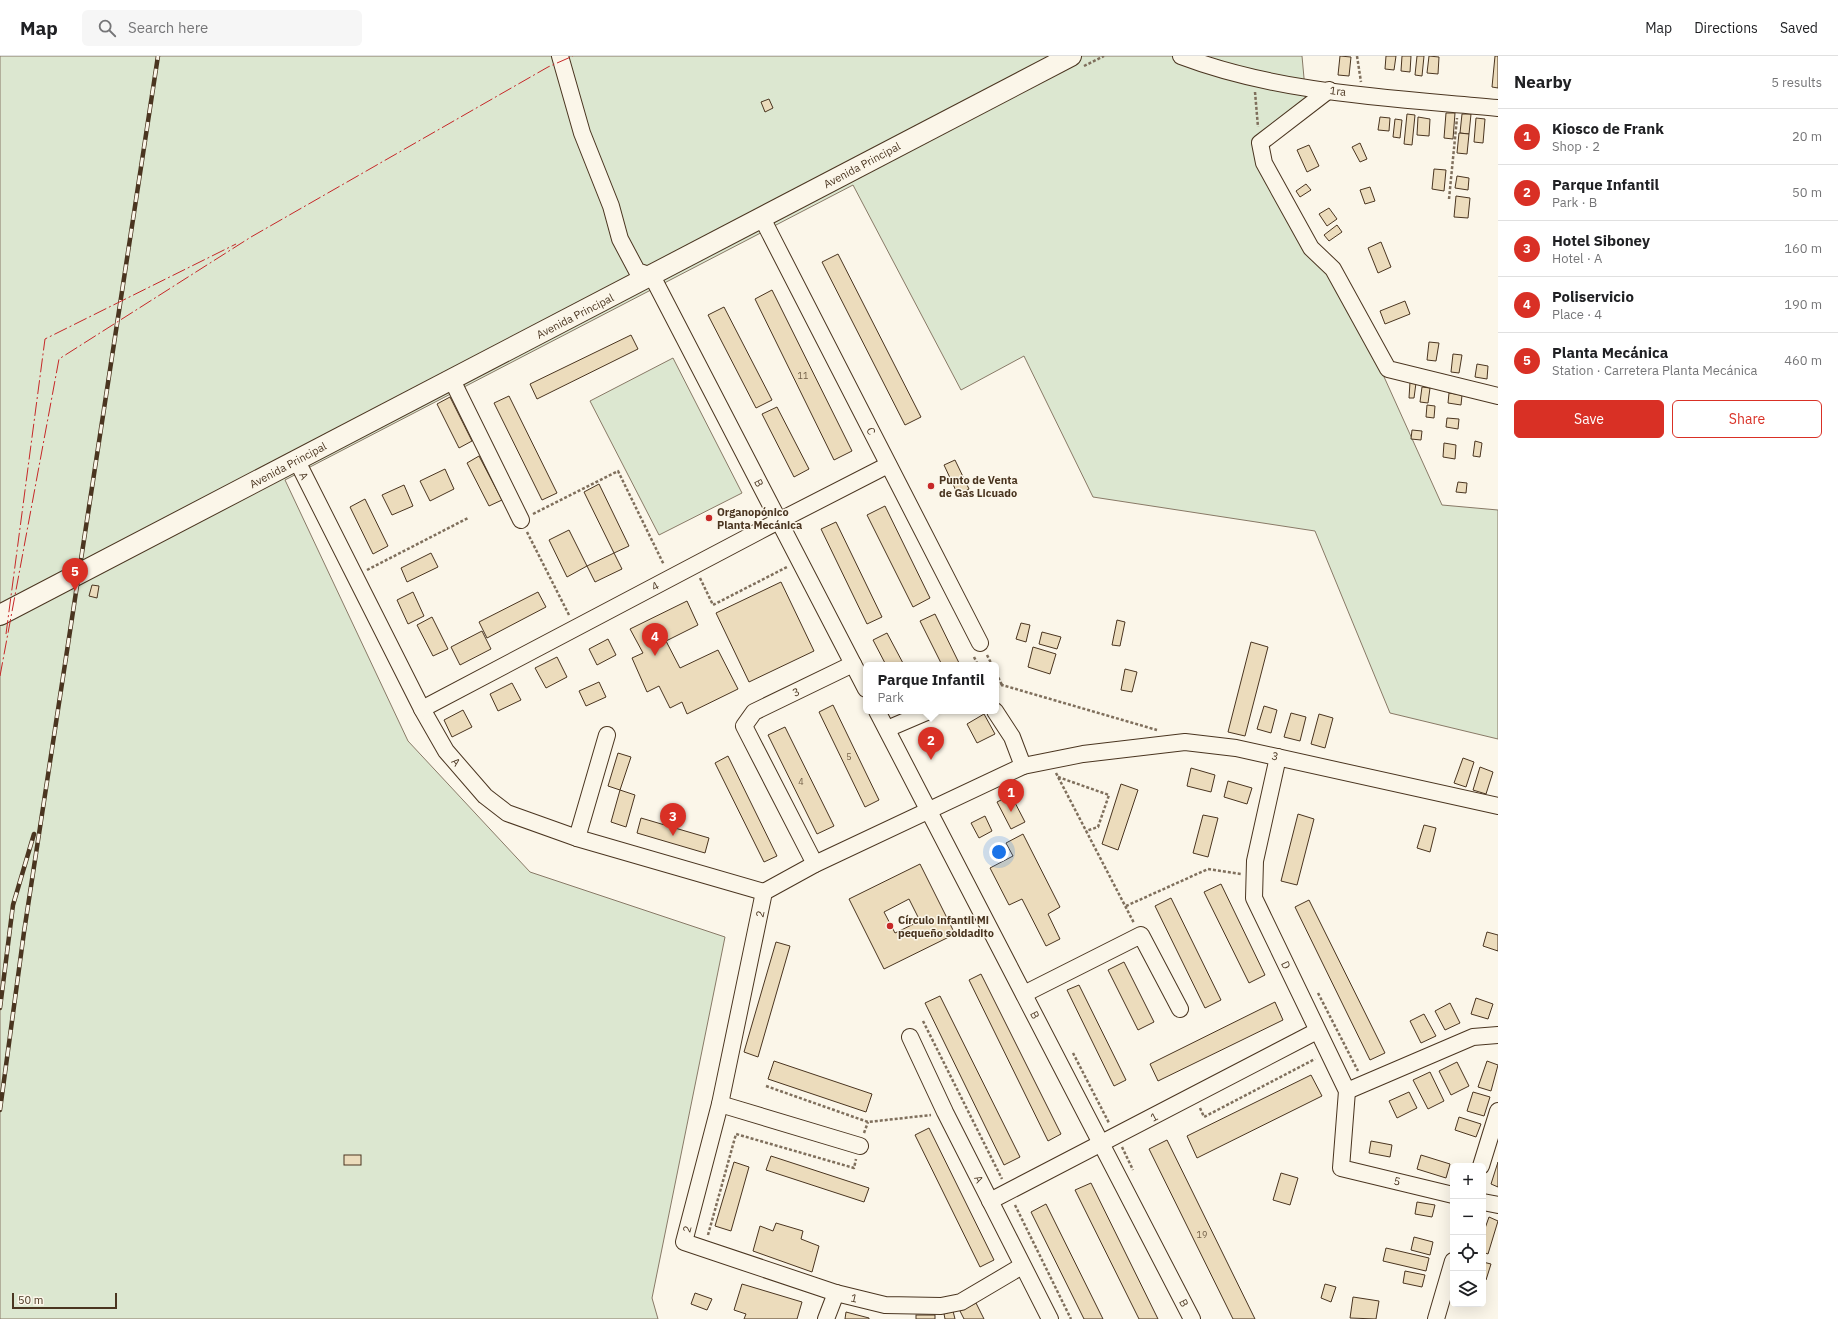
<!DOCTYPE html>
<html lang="en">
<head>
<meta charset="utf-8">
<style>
	:root { --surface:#fff; --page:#f6f6f6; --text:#202124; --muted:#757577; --line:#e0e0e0; --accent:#d93025 }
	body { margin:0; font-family:"IBM Plex Sans",sans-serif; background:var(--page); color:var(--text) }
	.controls { position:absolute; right:12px; bottom:12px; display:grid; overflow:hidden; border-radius:6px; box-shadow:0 4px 16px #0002 }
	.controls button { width:36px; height:36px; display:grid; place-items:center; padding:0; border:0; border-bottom:1px solid var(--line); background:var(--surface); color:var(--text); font:20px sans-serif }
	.scale { position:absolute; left:12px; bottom:10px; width:105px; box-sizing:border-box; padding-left:4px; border:2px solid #4a3520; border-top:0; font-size:11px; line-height:14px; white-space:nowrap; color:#4a3520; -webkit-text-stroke:3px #fbf6e9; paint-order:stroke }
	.you { position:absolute; left:999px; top:796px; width:14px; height:14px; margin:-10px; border:3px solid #fff; border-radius:50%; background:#1a73e8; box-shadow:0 0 0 6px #1a73e833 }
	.badge { display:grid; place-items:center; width:26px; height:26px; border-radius:50%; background:var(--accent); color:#fff; font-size:13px; font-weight:700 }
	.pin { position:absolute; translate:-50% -33px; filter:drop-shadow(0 1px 2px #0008) }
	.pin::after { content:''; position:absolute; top:21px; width:14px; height:12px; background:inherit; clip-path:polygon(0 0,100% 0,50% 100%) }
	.popup { position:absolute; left:863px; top:606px; width:136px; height:52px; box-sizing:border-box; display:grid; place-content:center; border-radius:6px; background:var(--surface); filter:drop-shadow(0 1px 3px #0005); font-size:13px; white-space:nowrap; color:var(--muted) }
	.popup b { font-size:15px; color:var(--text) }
	.popup::after { content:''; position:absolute; left:50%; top:100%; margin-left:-8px; border:8px solid transparent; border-top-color:var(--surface) }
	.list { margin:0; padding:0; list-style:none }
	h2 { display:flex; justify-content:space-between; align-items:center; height:52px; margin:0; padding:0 16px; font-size:17px }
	h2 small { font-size:13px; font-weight:400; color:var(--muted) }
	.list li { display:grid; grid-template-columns:26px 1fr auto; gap:12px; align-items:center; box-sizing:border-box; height:56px; padding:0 16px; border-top:1px solid var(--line) }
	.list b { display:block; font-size:15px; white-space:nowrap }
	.list p { margin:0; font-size:13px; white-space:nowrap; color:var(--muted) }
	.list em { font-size:13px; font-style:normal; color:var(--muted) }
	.actions { display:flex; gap:8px; padding:12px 16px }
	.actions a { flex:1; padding:9px 0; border:1px solid var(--accent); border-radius:6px; text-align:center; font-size:14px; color:var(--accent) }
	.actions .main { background:var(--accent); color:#fff }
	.icon { flex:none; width:22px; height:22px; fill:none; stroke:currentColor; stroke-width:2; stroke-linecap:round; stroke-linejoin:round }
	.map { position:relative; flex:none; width:1498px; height:1263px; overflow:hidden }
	header { display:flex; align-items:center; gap:24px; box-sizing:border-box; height:56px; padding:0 20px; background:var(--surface); border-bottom:1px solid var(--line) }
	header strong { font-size:19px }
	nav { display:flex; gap:22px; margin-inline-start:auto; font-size:14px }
	.search { width:280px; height:36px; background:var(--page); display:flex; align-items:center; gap:10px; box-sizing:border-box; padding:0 14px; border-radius:6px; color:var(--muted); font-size:15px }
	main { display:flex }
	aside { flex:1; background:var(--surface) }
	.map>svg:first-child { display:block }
</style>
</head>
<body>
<header>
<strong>Map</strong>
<div class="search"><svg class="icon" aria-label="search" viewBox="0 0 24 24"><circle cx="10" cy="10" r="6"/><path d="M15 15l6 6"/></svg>Search here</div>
<nav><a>Map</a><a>Directions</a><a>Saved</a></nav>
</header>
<main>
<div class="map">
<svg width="1498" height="1263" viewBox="0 0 1498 1263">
	<rect width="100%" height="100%" fill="#fbf6e9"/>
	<g fill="#dce7d0" stroke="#887966">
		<path d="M0,0H1302L1306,44L1256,84L1366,281L1442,449L1498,454V683L1390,657L1315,475L1093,441L1024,300L961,334L853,129L285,424L408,685L530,816L725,881L652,1242L658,1263H0Z"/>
		<path d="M673,302L742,437L659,479L590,345Z"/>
	</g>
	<g fill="#ecdcbc" stroke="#4a3520" fill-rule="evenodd">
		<path d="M1340,0L1351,1L1349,20L1338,19Z"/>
		<path d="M1386,0H1396L1394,14L1385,13Z"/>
		<path d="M1402,0H1411L1410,16L1401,15Z"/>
		<path d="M1417,0H1424L1422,20L1415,19Z"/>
		<path d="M1429,0L1439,1L1438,18L1427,17Z"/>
		<path d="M1495,0H1498V32L1492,31Z"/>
		<path d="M769,43L773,52L765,56L761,46Z"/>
		<path d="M1446,57H1455L1453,83L1444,82Z"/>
		<path d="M1407,58L1415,59L1412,89L1404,88Z"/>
		<path d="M1462,58H1471L1469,78L1460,77Z"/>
		<path d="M1380,61L1390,62L1389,75L1378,74Z"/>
		<path d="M1418,61L1430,63L1429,80L1417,79Z"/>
		<path d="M1476,62L1485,63L1483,87L1474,86Z"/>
		<path d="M1395,63L1402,64L1400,82L1393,81Z"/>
		<path d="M1459,77L1469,78L1467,98L1457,97Z"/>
		<path d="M1360,87L1367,103L1360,106L1352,91Z"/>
		<path d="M1309,89L1319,110L1307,116L1297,94Z"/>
		<path d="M1434,113L1446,114L1444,135L1432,133Z"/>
		<path d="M1457,120L1469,122L1468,134L1455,132Z"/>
		<path d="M1306,128L1311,134L1300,141L1296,135Z"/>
		<path d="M1370,131L1375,145L1365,148L1360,134Z"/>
		<path d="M1456,140L1470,142L1468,162L1454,161Z"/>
		<path d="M1329,152L1337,163L1327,170L1319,158Z"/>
		<path d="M1337,169L1342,176L1329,185L1324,179Z"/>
		<path d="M1381,186L1391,211L1378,217L1368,192Z"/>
		<path d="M838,198L921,361L905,369L822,206Z"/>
		<path d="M772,234L852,395L834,404L755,243Z"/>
		<path d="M1405,245L1410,258L1385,268L1380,255Z"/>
		<path d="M724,251L772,344L756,352L708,259Z"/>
		<path d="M631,279L638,293L537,343L530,328Z"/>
		<path d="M1429,286L1439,287L1436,305L1427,304Z"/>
		<path d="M1453,298L1462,299L1459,317L1451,316Z"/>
		<path d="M1477,308L1488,310L1487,323L1475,321Z"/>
		<path d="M1410,326L1416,327L1414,342H1409Z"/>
		<path d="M1422,331L1430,332L1428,347L1420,346Z"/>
		<path d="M1449,337L1462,339L1461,349L1448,347Z"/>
		<path d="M509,340L557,437L542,444L494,347Z"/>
		<path d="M450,341L472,385L459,392L437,348Z"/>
		<path d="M1427,349L1435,350L1434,362L1426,361Z"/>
		<path d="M777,351L809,413L794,421L762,358Z"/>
		<path d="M1447,362L1459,363L1458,373L1446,371Z"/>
		<path d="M1412,374L1422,375L1421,384L1411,383Z"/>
		<path d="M1475,385L1482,387L1480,401L1473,400Z"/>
		<path d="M1444,387L1456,389L1455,403L1443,401Z"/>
		<path d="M479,400L502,444L489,450L467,407Z"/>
		<path d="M955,404L969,433L958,439L944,409Z"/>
		<path d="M445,413L454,433L430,445L420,425Z"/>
		<path d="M1458,426L1467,427L1466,437L1456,436Z"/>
		<path d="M599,428L629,490L614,497L584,436Z"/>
		<path d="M404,429L413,450L392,459L382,439Z"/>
		<path d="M365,443L388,490L373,498L350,451Z"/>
		<path d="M885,450L930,542L913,551L867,459Z"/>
		<path d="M836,466L882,561L867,568L821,473Z"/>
		<path d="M569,474L587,510L567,521L549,484Z"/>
		<path d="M431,497L438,511L407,526L401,512Z"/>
		<path d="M614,497L622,513L595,526L587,510Z"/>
		<path d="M781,526L814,595L749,626L716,557Z"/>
		<path d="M92,529L99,530L97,542L89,540Z"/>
		<path d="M413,536L424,560L408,568L397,544Z"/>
		<path d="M538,536L546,551L487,582L479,566Z"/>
		<path d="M687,545L698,569L666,585L680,612L718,594L738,633L687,658L682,646L670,652L659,630L647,636L632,602L643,597L630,573Z"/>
		<path d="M935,558L960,609H942L920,565Z"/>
		<path d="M432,561L448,593L433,600L417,569Z"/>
		<path d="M1117,564L1125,566L1120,590L1112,589Z"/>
		<path d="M1021,567L1030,569L1026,586L1016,583Z"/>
		<path d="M482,575L491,593L460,609L451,591Z"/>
		<path d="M1042,576L1061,581L1057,593L1039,588Z"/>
		<path d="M887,577L904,609H886L873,584Z"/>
		<path d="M608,583L616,599L597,609L589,593Z"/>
		<path d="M1251,586L1268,591L1245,680L1228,676Z"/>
		<path d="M1033,591L1056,598L1050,618L1028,611Z"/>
		<path d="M557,601L567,621L546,632L535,612Z"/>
		<path d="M1125,613L1137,616L1132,636L1121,634Z"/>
		<path d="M599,626L606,641L586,650L579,635Z"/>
		<path d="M512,627L521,644L498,655L490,638Z"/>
		<path d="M833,649L879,744L865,751L819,656Z"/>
		<path d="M1264,650L1277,654L1271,677L1257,673Z"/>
		<path d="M463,654L472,671L452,681L444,664Z"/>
		<path d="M1291,657L1306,661L1300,685L1284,681Z"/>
		<path d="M984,658L995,678L977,687L967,668Z"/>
		<path d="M1319,658L1333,662L1325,692L1311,688Z"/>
		<path d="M785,671L834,770L817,778L768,679Z"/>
		<path d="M618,697L631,701L620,734L608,730Z"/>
		<path d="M728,700L777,800L764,806L715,707Z"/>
		<path d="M1463,702L1474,706L1466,731L1454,727Z"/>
		<path d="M1480,711L1493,716L1486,738L1473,734Z"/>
		<path d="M1191,712L1215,719L1211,736L1187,730Z"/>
		<path d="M1228,725L1252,732L1247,748L1224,741Z"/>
		<path d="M1121,728L1138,734L1118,794L1102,788Z"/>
		<path d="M620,734L635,739L626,771L611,766Z"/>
		<path d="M1011,739L1025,766L1011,773L997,746Z"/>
		<path d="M1298,758L1314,763L1297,829L1281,825Z"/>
		<path d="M1203,759L1218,762L1208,801L1193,797Z"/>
		<path d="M985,760L992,775L979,782L971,767Z"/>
		<path d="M641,762L709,782L705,797L637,777Z"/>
		<path d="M1424,769L1436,772L1430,796L1417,792Z"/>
		<path d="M1023,778L1060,851L1048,858L1060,883L1046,890L1022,843L1009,849L990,812L1013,800L1006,787Z"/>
		<path d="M920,808L955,878L884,913L849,843ZM909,843L920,865L895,877L884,856Z"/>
		<path d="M1221,828L1265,919L1249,927L1204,836Z"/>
		<path d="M1171,842L1221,944L1205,952L1155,850Z"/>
		<path d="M1309,844L1385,997L1370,1004L1295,851Z"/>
		<path d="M1487,876L1498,879V895L1483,890Z"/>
		<path d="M776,886L790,890L758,1001L744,996Z"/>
		<path d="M1124,906L1154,966L1138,974L1108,914Z"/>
		<path d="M981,918L1061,1078L1048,1085L969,924Z"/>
		<path d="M1079,929L1126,1024L1114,1030L1067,934Z"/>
		<path d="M940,940L1020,1101L1004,1109L925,947Z"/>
		<path d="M1476,942L1493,948L1488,963L1471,958Z"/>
		<path d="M1275,946L1283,964L1158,1025L1150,1008Z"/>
		<path d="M1450,947L1460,967L1445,974L1435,955Z"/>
		<path d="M1424,958L1436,980L1421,987L1410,965Z"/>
		<path d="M774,1005L872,1038L866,1056L768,1023Z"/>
		<path d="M1487,1005L1498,1009L1491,1035L1478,1031Z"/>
		<path d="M1457,1006L1469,1030L1451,1039L1439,1015Z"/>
		<path d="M1430,1016L1444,1045L1428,1053L1413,1024Z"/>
		<path d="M1311,1019L1322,1040L1197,1102L1187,1080Z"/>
		<path d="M1409,1036L1417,1052L1397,1062L1389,1045Z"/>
		<path d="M1473,1036L1490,1041L1484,1060L1467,1055Z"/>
		<path d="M1459,1061L1481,1068L1476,1081L1455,1074Z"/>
		<path d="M929,1072L994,1204L980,1211L915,1079Z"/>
		<path d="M1167,1084L1255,1263H1233L1149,1093Z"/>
		<path d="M1371,1085L1392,1089L1390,1101L1369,1097Z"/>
		<rect x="344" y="1099" width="17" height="10"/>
		<path d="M1421,1099L1450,1108L1446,1122L1417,1113Z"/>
		<path d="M771,1100L869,1132L864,1146L766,1114Z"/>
		<path d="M734,1106L749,1111L731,1175L715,1170Z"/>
		<path d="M1498,1106V1131L1491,1128Z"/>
		<path d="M1281,1117L1298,1122L1290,1149L1273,1144Z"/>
		<path d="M1091,1127L1158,1263H1139L1075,1134Z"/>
		<path d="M1417,1146L1435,1149L1432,1161L1415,1158Z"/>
		<path d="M1046,1148L1103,1263H1084L1031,1156Z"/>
		<path d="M1489,1161L1498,1165L1488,1198L1483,1196V1178Z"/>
		<path d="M776,1167L803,1175L801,1183L819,1190L812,1216L753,1195L760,1170L773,1175Z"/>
		<path d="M1414,1181L1433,1186L1430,1199L1411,1194Z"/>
		<path d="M1386,1192L1429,1202L1426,1215L1383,1205Z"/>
		<path d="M1483,1206L1491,1208L1486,1224L1483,1223Z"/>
		<path d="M1405,1215L1425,1219L1422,1231L1403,1227Z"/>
		<path d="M742,1228L802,1246L797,1263H744L746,1258L734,1254Z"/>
		<path d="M1325,1228L1336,1231L1331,1246L1321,1242Z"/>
		<path d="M695,1237L712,1243L707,1254L691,1248Z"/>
		<path d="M1353,1241L1379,1245L1376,1263L1350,1262Z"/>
		<path d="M976,1247L984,1263H964L960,1255Z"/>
		<path d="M953,1255L955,1263H945L944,1258Z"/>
		<path d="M846,1256L869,1262V1263H845Z"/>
		<rect x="916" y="1259" width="19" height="4"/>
	</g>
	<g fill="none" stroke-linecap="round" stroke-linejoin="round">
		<g stroke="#4a3520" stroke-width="18">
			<g id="minor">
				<path d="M560,0L582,77L611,150L620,183L637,215L652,220L866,633"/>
				<path d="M1181,0C1281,38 1392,42 1498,52"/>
				<path d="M1329,34L1260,87L1264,107L1311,192L1333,213L1388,313L1498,340"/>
				<path d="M762,162L980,587"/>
				<path d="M452,324L521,464"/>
				<path d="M297,405L422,653L446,695L485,740L507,757L577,782L764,836"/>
				<path d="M422,653L769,470L888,409"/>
				<path d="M877,655L1192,1263"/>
				<path d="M995,655L1012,681L1023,710"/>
				<path d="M887,673L929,655"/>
				<path d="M1278,701L1255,805L1254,842L1347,1035L1341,1112L1453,1139"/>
				<path d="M577,782L607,679"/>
				<path d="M815,808L744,670L754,656L853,608"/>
				<path d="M1024,938L1141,879L1180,953"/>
				<path d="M910,981L945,1056L1050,1263"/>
				<path d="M1347,1035L1473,981L1498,979"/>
				<path d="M720,1048L860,1090"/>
				<path d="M1481,1110L1498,1055"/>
				<path d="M990,1145L1317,975"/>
				<path d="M1483,1146L1498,1149"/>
				<path d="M1022,1210L961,1246L941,1250L885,1249L836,1237L684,1186L720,1048L764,836L815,808L1023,710L1083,698L1185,686L1236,692L1498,750"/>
				<path d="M826,1263L836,1237"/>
				<path d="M1436,1263L1453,1205"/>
			</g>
		</g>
		<g stroke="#4a3520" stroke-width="22">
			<path id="major" d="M0,559L1071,0"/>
		</g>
		<g stroke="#7f6f5c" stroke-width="2.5" stroke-dasharray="3 2" stroke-linecap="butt">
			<path d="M1357,0L1361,26"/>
			<path d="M1084,10L1104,0"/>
			<path d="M1255,36L1258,71"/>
			<path d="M1449,143L1457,62"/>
			<path d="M533,458L618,415L664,509"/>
			<path d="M527,476L569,559"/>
			<path d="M367,514L468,462"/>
			<path d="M700,522L713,549L787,511"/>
			<path d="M987,599L992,609"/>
			<path d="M974,601L978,609"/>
			<path d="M996,617L1002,629"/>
			<path d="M996,631L1002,629L1157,674"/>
			<path d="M1056,717L1134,867"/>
			<path d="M1058,721L1109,739L1098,771L1086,775"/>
			<path d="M1126,850L1208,813L1241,818"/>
			<path d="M1318,937L1358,1015"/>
			<path d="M923,965L1002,1123"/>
			<path d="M1073,997L1109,1067"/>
			<path d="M766,1030L868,1066L931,1059"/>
			<path d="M1200,1052L1204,1061L1315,1003"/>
			<path d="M864,1077L868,1066"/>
			<path d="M1122,1091L1133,1114"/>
			<path d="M1015,1149L1071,1263"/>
			<path d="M708,1179L736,1078L854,1112L856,1103"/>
		</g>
		<use href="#minor" stroke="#fbf6e9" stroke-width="16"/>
		<use href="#major" stroke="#fbf6e9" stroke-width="20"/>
		<g stroke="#4a3520" stroke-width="4.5">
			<g id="rail">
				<path d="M0,952L13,849L34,778"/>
				<path d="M0,1054L24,876L158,0"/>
			</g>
		</g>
		<use href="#rail" stroke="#fbf6e9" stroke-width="3" stroke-dasharray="9" stroke-linecap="butt"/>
		<g stroke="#c62828" stroke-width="1" stroke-dasharray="14 3 2 3" stroke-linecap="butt">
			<path d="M6,578L45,283L236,188"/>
			<path d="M0,620L59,303L251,181L548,11L573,0"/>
		</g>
	</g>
	<g fill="#c62828" stroke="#fbf6e9" stroke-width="1.5">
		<circle cx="931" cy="430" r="4"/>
		<circle cx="709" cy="462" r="4"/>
		<circle cx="890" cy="870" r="4"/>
	</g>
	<g text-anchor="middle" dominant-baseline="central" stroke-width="3" stroke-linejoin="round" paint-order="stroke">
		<g font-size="9" fill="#725f47">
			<text x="803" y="319">11</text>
			<text x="849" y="700">5</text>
			<text x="801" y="725">4</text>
			<text x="1202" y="1178">19</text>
		</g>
		<g font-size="11" fill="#4a3520" stroke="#fbf6e9">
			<text transform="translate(1338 35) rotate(7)">1ra</text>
			<text transform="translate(862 109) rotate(-28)">Avenida Principal</text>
			<text transform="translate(575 260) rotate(-27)">Avenida Principal</text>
			<text transform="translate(871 375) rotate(63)">C</text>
			<text transform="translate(288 409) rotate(-28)">Avenida Principal</text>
			<text transform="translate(304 420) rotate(64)">A</text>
			<text transform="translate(759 427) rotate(63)">B</text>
			<text transform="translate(655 530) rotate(-28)">4</text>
			<text transform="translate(796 636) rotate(-26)">3</text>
			<text transform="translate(1275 700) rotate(13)">3</text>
			<text transform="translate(456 706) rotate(50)">A</text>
			<text transform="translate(760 858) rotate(-78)">2</text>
			<text transform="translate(1286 909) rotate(65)">D</text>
			<text transform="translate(1035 959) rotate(63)">B</text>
			<text transform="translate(1154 1061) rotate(-28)">1</text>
			<text transform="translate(979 1123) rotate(63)">A</text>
			<text transform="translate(1397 1125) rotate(13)">5</text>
			<text transform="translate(687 1173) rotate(-75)">2</text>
			<text transform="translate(854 1242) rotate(13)">1</text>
			<text transform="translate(1184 1247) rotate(63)">B</text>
		</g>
		<g font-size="11" font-weight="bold" fill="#4a3520" stroke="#fbf6e9" text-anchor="start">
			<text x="939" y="424">Punto de Venta<tspan x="939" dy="13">de Gas Licuado</tspan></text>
			<text x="717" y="456">Organopónico<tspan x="717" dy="13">Planta Mecánica</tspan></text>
			<text x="898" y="864">Círculo infantil Mi<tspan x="898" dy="13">pequeño soldadito</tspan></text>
		</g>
	</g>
</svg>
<div class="controls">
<button>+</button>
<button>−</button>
<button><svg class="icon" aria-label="locate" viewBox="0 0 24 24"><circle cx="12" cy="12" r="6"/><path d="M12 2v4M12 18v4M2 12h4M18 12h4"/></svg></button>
<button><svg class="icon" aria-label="layers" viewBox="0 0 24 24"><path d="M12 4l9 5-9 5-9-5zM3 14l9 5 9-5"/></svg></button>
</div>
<div class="scale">50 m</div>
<div class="you"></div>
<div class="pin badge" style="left:1011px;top:756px">1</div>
<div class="pin badge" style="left:931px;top:704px">2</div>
<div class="popup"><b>Parque Infantil</b>Park</div>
<div class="pin badge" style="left:673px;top:780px">3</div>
<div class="pin badge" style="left:655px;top:600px">4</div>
<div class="pin badge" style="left:75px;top:535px">5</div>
</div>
<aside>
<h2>Nearby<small>5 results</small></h2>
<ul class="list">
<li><span class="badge">1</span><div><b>Kiosco de Frank</b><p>Shop · 2</p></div><em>20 m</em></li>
<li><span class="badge">2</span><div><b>Parque Infantil</b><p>Park · B</p></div><em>50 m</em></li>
<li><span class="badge">3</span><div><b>Hotel Siboney</b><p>Hotel · A</p></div><em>160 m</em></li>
<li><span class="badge">4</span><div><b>Poliservicio</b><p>Place · 4</p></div><em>190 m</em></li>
<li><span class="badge">5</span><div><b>Planta Mecánica</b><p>Station · Carretera Planta Mecánica</p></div><em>460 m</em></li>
</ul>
<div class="actions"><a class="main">Save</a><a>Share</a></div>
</aside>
</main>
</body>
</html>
